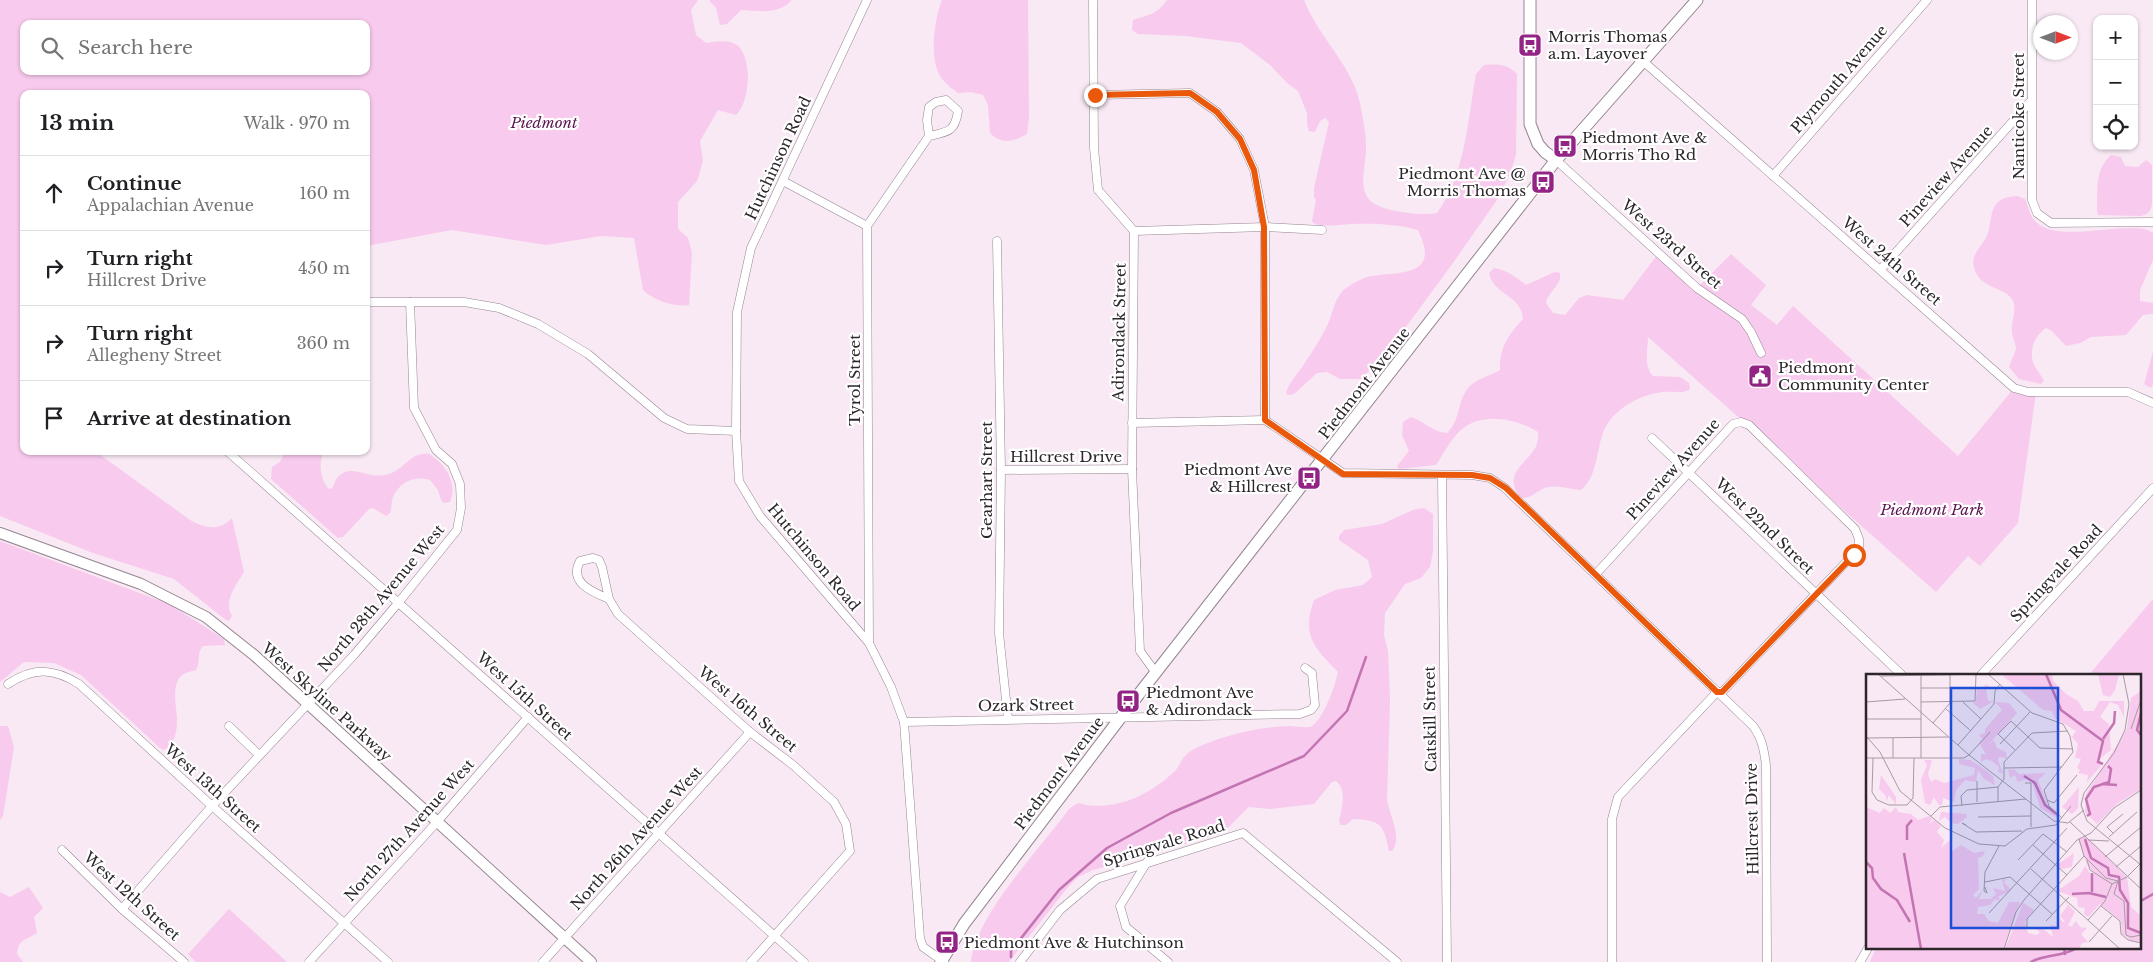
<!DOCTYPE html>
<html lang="en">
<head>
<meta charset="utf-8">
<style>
	:root { --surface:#fff; --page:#f6f6f6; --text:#202124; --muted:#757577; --line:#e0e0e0 }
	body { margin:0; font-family:"Libre Baskerville",serif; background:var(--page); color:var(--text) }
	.controls { position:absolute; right:15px; top:15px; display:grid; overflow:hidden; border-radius:10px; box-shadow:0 1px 4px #0004 }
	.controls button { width:45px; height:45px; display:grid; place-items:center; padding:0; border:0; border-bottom:1px solid var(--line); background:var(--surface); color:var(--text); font:25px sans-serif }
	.compass { position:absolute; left:2033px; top:15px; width:45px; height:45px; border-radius:50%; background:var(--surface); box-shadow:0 1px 4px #0004; rotate:90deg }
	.stop { position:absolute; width:15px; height:15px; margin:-11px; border:4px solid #ea580c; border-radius:50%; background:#fff }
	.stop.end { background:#ea580c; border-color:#fff; box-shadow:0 1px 5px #0008 }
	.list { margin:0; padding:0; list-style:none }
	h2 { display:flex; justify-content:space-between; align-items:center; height:65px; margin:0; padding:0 20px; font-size:21px }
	h2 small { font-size:16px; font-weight:400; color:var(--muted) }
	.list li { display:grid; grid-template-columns:32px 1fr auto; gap:15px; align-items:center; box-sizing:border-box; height:75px; padding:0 20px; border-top:1px solid var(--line) }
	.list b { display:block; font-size:19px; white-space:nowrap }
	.list p { margin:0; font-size:16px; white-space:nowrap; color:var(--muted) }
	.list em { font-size:16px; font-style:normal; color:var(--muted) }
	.icon { flex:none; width:28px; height:28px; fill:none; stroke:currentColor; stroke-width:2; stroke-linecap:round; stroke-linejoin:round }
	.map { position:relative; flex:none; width:2153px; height:962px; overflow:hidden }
	.search { position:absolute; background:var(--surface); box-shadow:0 1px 4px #0004; left:20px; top:20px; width:350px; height:55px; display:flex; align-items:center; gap:12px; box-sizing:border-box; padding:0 18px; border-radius:10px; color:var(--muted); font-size:19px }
	.panel { position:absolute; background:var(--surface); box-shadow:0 1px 4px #0004; left:20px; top:90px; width:350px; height:365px; border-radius:10px }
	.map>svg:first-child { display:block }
</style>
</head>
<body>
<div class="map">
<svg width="2153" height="962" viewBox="0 0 2153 962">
	<rect width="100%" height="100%" fill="#f8e9f4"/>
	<g fill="#f8caed" fill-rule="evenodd">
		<path d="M0,0H698L691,10L696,35L706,43C715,42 728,39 737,45C753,58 750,102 736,115L718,110L700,141L703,161L697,181L678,202V229L688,238L692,253L689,305C673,307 655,301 643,290L634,238L601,236L546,245L452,230L366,246V94H24V451H95L190,520C205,528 219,532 232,518L244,572C236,585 223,601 232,616L229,621L226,620L174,579L93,553L0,516ZM24,24H366V71H24Z"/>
		<path d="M709,0H792C779,15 759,11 741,10L727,24L720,25L716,8Z"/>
		<path d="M942,0H1028L1029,118L1027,134C1013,142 1002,145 990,133L988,105L983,95L971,92L958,93C953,89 947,85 943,80C928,63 934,20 942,0Z"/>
		<path d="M1167,0H1304C1319,39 1354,66 1361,108C1363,120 1366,133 1366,146C1367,162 1358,184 1368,198C1377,212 1422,216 1437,213C1465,175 1468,119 1476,74L1484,65C1498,64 1507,64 1517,74L1516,155L1510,174L1497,200L1453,263L1397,339L1362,379H1340L1327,372L1317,373L1294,394L1288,395L1286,393C1289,381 1300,372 1306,361C1313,351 1320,339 1326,328C1332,317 1333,303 1341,293C1346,287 1354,283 1360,280C1376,271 1411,278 1422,263C1429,253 1422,240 1418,230C1398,224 1372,223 1351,224C1338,225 1327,227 1315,224L1312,221L1316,200L1314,197V188L1329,122L1325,118L1320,121L1315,132L1309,131L1307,125V113L1298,91L1287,83L1270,65L1241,43L1185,36L1138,34L1132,30L1133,20C1148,15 1158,14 1167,0Z"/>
		<path d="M2111,155L2121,157L2125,166L2138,167L2146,160L2152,165V204C2151,211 2148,214 2141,216L2098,215L2097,211C2098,191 2094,170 2111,155Z"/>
		<path d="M2017,196L2025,199C2028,205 2029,214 2034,220C2056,247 2133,217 2153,233V260L2140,290V301L2153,303V314L2143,315L2126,335L2091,337L2080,343L2066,346L2052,331L2046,328C2033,337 2028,353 2035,367C2038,372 2042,376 2044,381L2041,384L2019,379L2009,367L2016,349C2016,343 2012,339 2012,331C2011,321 2017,311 2013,301C2006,286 1979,290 1974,267C1970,254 1984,245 1988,233C1991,223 1990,213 1996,204C2002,197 2009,197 2017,196Z"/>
		<path d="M1658,254L1697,288L1731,254L1766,285L1751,305L1777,325L1793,306L1958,456L2014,388L2036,392L2018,523L1980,566L1968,556L1936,592L1648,337C1648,350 1643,365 1653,376L1680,377L1689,383L1690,389C1684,394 1673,391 1664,392C1645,393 1622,405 1610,420C1594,440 1602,472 1581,490C1570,489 1559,485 1548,487C1538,489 1532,499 1521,498C1500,472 1530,463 1537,444C1538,440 1538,436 1538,432C1517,419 1482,411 1461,430C1451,439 1444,453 1436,465L1399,469L1397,466L1409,451L1402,435L1403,422L1411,417C1424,421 1432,432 1447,433C1461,420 1457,400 1469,387C1477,378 1490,376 1500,370C1499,348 1509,334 1523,319C1522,295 1493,295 1489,273L1494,268C1507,270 1516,277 1526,285L1555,272L1560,273C1562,286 1548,291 1546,303L1553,313L1565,315L1579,298L1587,295L1623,300Z"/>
		<path d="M2153,352V384L2151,388L2144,384Z"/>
		<path d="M285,451H324C318,462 320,480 329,489L332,488C335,485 334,481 337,478C351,461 369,481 389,474C405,469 410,452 429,454C445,464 458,482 450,502L444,503L441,500L438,490L430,480C415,475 399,482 393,497C391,502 392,507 390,513L386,516L373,508L369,509L343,537L338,538L271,479L272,467L280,462Z"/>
		<path d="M1424,508L1433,514V551L1430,567L1421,578L1405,584L1385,613L1384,635L1388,651L1390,700L1387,799C1389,815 1403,837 1392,851H1389C1384,824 1380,820 1353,819L1346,825H1341L1339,822C1341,809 1348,791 1336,781L1332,782L1314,804L1270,809L1249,807C1238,816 1232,826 1220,834L1093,870L1078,877L1068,887L1009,962H971C975,916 1041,848 1069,809L1078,803C1113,813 1150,795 1175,771C1179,767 1181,760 1185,756C1190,750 1202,745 1208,743C1234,733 1262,727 1290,726C1296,726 1306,729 1312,726C1324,718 1335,686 1338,672C1315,648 1301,636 1314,600L1335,590L1363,585L1372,577L1368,560L1339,540V536L1344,530L1382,524L1413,510Z"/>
		<path d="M0,541L169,604L224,639L225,645L203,646C196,653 201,662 196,670C194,671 191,671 189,672C167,677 178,709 177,722C177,731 174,741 169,748L163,750L160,748L81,675L54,663L24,662L0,682Z"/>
		<path d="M2153,599V962H1870L1876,948H2139V676H2088Z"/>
		<path d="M0,726H8L14,747L3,816L0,820Z"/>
		<path d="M29,887L43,908L34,917L37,933C25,941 19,938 17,954L23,962H0V892L10,897Z"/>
		<path d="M229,909L287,962H196L188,954Z"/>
	</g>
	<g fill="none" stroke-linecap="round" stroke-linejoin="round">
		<g stroke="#c374b3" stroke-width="2.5">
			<path d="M2139,902L2153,894"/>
			<path d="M2064,948L2065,954"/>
			<path d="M1011,957V951L1059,890L1107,848L1171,813L1304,756L1347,711L1366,657"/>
			<path d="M2031,962C2045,954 2063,957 2077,948"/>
		</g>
		<g stroke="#948691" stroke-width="9">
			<g id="minor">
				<path d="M867,0L751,248L737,312L736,431L739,481L760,516L869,643L891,687L904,722L920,938L923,947L944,962"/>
				<path d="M1093,0L1094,148L1098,190L1134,231L1132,469L1140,651L1156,673"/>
				<path d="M2032,0V200L2037,213L2051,223L2153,222"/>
				<path d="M1644,62L2014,388L2028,392H2128L2153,403"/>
				<path d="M1095,95L1190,93L1217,112L1240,139L1254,170L1265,227V420"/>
				<path d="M1556,160L1697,288L1742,319L1751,332L1761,353"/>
				<path d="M1773,176L1927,0"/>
				<path d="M783,181L867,226"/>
				<path d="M1134,231L1265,227L1322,230"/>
				<path d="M997,241L1001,470L999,633L1008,719"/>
				<path d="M1881,269L2031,101"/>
				<path d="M366,302H464L499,308L538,324L588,354L664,418L687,429L736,431"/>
				<path d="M1132,423L1265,420L1343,473L1472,475L1490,478L1505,488L1753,726C1762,738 1764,750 1766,765L1767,962"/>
				<path d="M1652,438L1903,676"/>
				<path d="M227,451L804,962"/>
				<path d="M1001,470L1132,469"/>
				<path d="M1442,475L1447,962"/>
				<path d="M593,558L599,560L602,567L609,599C593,592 568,583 580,561Z"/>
				<path d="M1596,574L1733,424L1741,422L1749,425L1855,529L1859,539V547L1853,555L1722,692H1717L1618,797L1612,819V962"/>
				<path d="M609,599L618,614L750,732L793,765L834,802L846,824L850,851L751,962"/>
				<path d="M869,643L867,226L929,136L927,120L929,107L936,102L946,100L958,111C955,132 948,132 929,136"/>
				<path d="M1980,676L2153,488"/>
				<path d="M8,684C34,667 53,668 79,684L212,806L388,962"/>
				<path d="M904,722L1300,714L1311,710L1315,705L1312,673L1305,668"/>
				<path d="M229,726L259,755"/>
				<path d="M62,850L122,909L184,962"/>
				<path d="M1147,862L1120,906L1126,927L1168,962"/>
				<path d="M122,909L212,806L354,655L399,602L457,530L461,508L460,484L452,464L436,450L414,408L410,302"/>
				<path d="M309,962L437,822L528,717"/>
				<path d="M543,962L750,732"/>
				<path d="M1020,962L1060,910L1097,879L1243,833L1397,962"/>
				<path d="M1860,962L1868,948"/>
			</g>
		</g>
		<g stroke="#948691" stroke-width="12">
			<path id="tertiary" d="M0,533L141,584L206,617L254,655L307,703L591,962"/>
		</g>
		<g stroke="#948691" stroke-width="13">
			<g id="secondary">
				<path d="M1530,0V124L1538,144L1545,152L1556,160"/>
				<path d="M941,962L964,924L1121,717L1556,160L1697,0"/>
			</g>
		</g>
		<use href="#minor" stroke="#fff" stroke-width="8"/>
		<use href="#tertiary" stroke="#fff" stroke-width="10"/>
		<use href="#secondary" stroke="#fff" stroke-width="11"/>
	</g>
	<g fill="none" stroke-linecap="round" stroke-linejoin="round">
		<path stroke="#ea580c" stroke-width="6" d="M1095,95L1190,93L1217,112L1240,139L1254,170L1264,227L1265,420L1343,474L1472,475L1490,478L1506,488L1717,692H1722L1854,555"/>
	</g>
	<defs>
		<g id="bus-square" transform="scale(1.25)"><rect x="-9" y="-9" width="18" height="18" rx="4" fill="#932384" stroke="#fff"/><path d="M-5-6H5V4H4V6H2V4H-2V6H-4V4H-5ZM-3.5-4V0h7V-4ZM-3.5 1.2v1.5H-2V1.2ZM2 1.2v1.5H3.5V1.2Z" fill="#fff"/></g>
		<g id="civic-square" transform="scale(1.25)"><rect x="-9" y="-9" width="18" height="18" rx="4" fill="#932384" stroke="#fff"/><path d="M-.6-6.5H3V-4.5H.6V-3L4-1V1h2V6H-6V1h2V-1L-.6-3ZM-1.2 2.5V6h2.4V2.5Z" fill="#fff"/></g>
	</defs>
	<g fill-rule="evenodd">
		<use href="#bus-square" x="1530" y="45"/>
		<use href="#bus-square" x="1565" y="146"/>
		<use href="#bus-square" x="1543" y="182"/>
		<use href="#civic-square" x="1760" y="376"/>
		<use href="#bus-square" x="1309" y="478"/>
		<use href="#bus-square" x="1128" y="701"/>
		<use href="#bus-square" x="947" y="942"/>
	</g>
	<g text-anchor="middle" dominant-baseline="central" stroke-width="4.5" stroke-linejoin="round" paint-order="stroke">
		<g font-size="15" fill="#2c262a" stroke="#fff" text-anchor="start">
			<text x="1548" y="36">Morris Thomas<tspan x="1548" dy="17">a.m. Layover</tspan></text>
			<text x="1582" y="137">Piedmont Ave &amp;<tspan x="1582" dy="17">Morris Tho Rd</tspan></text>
			<text x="1526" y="173" text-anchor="end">Piedmont Ave @<tspan x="1526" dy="17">Morris Thomas</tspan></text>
			<text x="1778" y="367">Piedmont<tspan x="1778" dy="17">Community Center</tspan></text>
			<text x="1292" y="469" text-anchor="end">Piedmont Ave<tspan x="1292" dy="17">&amp; Hillcrest</tspan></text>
			<text x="1146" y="692">Piedmont Ave<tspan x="1146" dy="17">&amp; Adirondack</tspan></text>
			<text x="964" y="942">Piedmont Ave &amp; Hutchinson</text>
		</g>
		<g font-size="15" fill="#2c262a" stroke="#fff">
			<text transform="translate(1839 79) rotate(-49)">Plymouth Avenue</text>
			<text transform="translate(2018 116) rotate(-90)">Nanticoke Street</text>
			<text transform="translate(778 158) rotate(-65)">Hutchinson Road</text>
			<text transform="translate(1946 176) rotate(-48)">Pineview Avenue</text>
			<text transform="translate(1672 244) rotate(41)">West 23rd Street</text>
			<text transform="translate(1892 261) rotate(41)">West 24th Street</text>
			<text transform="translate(1119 332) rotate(-89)">Adirondack Street</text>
			<text transform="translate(854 380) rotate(-90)">Tyrol Street</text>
			<text transform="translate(1364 383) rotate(-52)">Piedmont Avenue</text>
			<text x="1066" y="456">Hillcrest Drive</text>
			<text transform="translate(1673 469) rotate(-48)">Pineview Avenue</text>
			<text transform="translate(986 480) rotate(-90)">Gearhart Street</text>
			<text transform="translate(1765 526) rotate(44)">West 22nd Street</text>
			<text transform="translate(814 557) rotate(50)">Hutchinson Road</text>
			<text transform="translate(2056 573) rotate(-47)">Springvale Road</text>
			<text transform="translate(381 598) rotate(-50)">North 28th Avenue West</text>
			<text transform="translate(525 696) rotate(42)">West 15th Street</text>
			<text transform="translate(327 702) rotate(42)">West Skyline Parkway</text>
			<text transform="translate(1026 705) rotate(-1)">Ozark Street</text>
			<text transform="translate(748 709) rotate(40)">West 16th Street</text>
			<text transform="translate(1430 719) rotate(-91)">Catskill Street</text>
			<text transform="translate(1059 773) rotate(-53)">Piedmont Avenue</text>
			<text transform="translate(213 788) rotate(42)">West 13th Street</text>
			<text transform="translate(1752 819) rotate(-91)">Hillcrest Drive</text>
			<text transform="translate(409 830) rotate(-48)">North 27th Avenue West</text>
			<text transform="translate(636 838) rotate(-48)">North 26th Avenue West</text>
			<text transform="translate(1164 843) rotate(-17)">Springvale Road</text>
			<text transform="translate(132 896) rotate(42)">West 12th Street</text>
		</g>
		<g font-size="15" font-style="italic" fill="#5c1451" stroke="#fff">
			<text x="544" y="122">Piedmont</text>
			<text x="1932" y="509">Piedmont Park</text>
		</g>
	</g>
	<g transform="translate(1866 674)">
		<rect width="275" height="275" fill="#f8e9f4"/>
		<path d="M135,0H186L187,7L200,20L212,27L218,37H228L233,27H258V43L252,31L244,28L234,43L243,50L245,76L231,87L235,92L221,108L222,101L212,99L214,96L211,94L215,85L209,84L212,70L206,63L210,57L189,44L186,37L177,36ZM232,0H253L249,16L244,23L237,21ZM119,10L128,15H120L122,27H128L114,35L107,29L110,27L111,15L118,16ZM275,17V115L252,129L231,150L219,138L220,120L261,55L265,24ZM129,28L143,29L151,39L123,70L128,66L131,74L140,78L141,84L133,83L132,86L137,99L132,98L133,93L126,87L120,85L115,88V80H120L113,69L117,65L113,61L119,59V55L136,36ZM93,85L104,86L114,92L127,102L129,111L118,105L112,96L110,108L99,106L90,116L88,128L77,124L76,131H73L68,123L64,131L59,129L55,106L61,91L58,86H66L62,100L65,108L69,105L78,109L108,101L109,94L93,90ZM148,95L153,100L180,99L172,106L183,134L193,145L174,134L166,108L160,105L152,108L149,101L144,104L142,96ZM15,101L30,123V131L23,121L20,128V122L13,115ZM213,113L212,134L206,140L196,133ZM0,133L14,139L18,134L24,139L30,133L32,138L45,140L52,146L63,142L66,145L63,150L68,146L75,152L71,158L78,166L75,174L84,166L86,177L95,171L108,179L119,177L117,182L112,184L113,215L107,221L110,224L117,216L113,225H125L130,220L127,214L139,217L136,206L141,205L138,208L145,216L132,223L134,227L129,225L124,231L112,233L111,240H118L123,247L132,249L143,228H154L137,275H0ZM75,138L100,140L101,143L92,150L85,149L79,143L73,147ZM219,162L261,203L265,233L275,242V269L265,267L256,260L255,247L234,230L222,243L218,240L219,234L212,233L211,224L191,217L213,202L219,192L226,202L229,199L221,191L212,165ZM208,179L206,193L196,195L191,191ZM199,227L209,238L202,251L205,253L210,247L214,253L221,254L215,260L222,268L216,269L213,275H139L157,229L168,236L159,248L162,259L171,261L174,258L166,253L176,254L187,263L184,251L192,252L194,244L197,248L199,247L194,242L202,231Z" fill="#f8caed"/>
		<path fill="none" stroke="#c374b3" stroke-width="2.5" d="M180,0L195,36L237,67L232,88L237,90M275,39L271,56L275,61M237,65L248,49L249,37M158,102L169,109L179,131L192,141M236,110L251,111M221,142L224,140L220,125L228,113L243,108L245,95L242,92M219,165L225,184L242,194L243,201L253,203L254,216L262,229V254L275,259M41,166V152L46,146M38,179L55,275M0,188L6,194L7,204L15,215L31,226L44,248M226,199V218M206,220L223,219L240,223"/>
		<path fill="none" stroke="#a69ba3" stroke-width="1" d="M12,0L103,81L188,147L202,149L218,136M55,0V84M257,0L263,30L259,56L248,79L218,119L215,131L221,147L275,191M15,2L122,0L166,39L197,50L204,62L207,78L178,116L183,132L196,144M55,14H110M0,28L39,25M55,28L109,27L110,0M97,28L115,45M80,35L105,57M0,45H55M67,49L84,29V0M265,55L275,26M0,62L14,78L34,117L79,154L113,170L139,172L161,155L190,151L205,132M1,64L82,63M134,70L164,38M92,71L128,30L129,17L134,10M149,76L132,60L145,47L174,74L207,75M103,81L124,58M0,84H98L103,81M7,84L6,118L11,126L23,131H41L47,124L48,84M27,84V64M138,94L196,93M111,107V128M159,109H165V153M181,126L188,129L211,101M132,128V113L138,105V88L166,59L202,57M96,132L95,122L101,116L132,113M65,142L74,133L160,125M112,143L165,142M204,148L275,215M100,151L96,149L110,158L156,157M247,159L241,153L257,140M243,163L271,138M213,165L218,182L240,204L252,207L248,220L258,227L260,261L265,263L275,261M222,166L243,167M167,171L201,201M239,183L275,153M152,186L177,160L201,178M221,186L224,196L246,210M250,193L275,172M165,195L254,275M119,208L144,203L186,240M119,213L121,219L118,217L119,198L133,172M235,232L254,247L255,260L262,266L275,269M123,239L201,154M222,246L239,227L246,210L261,203L274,190M180,247L203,223M161,253V245L218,182M223,268L246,242M138,275L150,238L158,226L211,166L225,159L248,134L275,116"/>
		<path fill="#1d4ed8" fill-opacity="0.15" stroke="#1d4ed8" stroke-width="2.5" d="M85,14H192V254H85Z"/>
		<rect width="275" height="275" fill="none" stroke="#2c262a" stroke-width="2.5"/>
	</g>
</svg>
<div class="controls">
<button>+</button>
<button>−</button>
<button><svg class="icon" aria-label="locate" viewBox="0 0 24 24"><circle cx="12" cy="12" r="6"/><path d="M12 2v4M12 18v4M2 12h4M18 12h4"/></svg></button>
</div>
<svg class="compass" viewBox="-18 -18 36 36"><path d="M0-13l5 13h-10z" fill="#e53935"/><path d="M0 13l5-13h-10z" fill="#757577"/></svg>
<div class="stop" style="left:1854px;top:555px"></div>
<div class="stop end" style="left:1095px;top:95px"></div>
<div class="search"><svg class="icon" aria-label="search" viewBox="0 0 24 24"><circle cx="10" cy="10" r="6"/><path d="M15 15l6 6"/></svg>Search here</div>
<section class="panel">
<h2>13 min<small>Walk · 970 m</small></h2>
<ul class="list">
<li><svg class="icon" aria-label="ahead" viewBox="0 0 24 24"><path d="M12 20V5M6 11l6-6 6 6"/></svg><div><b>Continue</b><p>Appalachian Avenue</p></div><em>160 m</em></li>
<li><svg class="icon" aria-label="right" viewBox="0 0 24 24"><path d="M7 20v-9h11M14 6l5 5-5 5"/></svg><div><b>Turn right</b><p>Hillcrest Drive</p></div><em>450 m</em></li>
<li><svg class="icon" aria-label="right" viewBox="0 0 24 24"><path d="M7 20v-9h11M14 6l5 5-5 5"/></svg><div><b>Turn right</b><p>Allegheny Street</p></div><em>360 m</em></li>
<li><svg class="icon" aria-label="arrive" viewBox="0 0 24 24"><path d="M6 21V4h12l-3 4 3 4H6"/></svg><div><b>Arrive at destination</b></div></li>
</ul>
</section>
</div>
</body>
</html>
